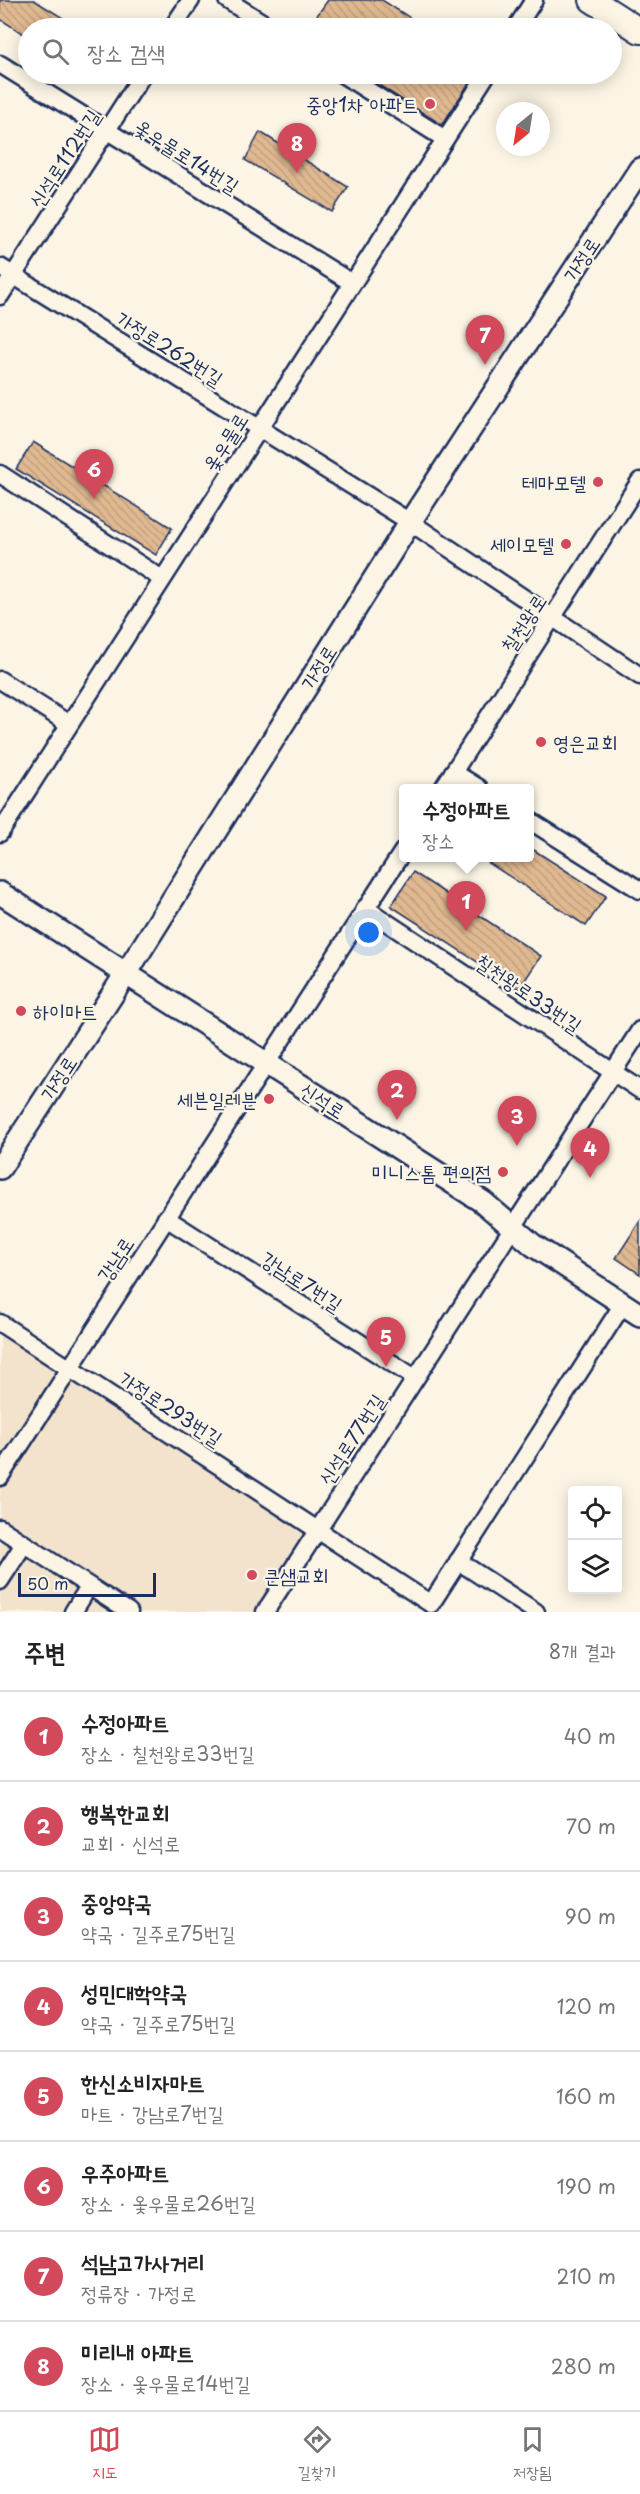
<!DOCTYPE html>
<html lang="ko">
<head>
<meta charset="utf-8">
<style>
	:root { --surface:#fff; --page:#f2f2f2; --text:#222; --muted:#767676; --line:#e0e0e0; --accent:#d1495b }
	body { margin:0; font-family:"Playpen Sans","Poor Story",sans-serif; background:var(--page); color:var(--text) }
	.controls { position:absolute; right:18px; bottom:18px; display:grid; overflow:hidden; border-radius:6px; box-shadow:0 3px 15px #0003 }
	.controls button { width:54px; height:54px; display:grid; place-items:center; padding:0; border:0; border-bottom:2px solid var(--line); background:var(--surface); color:var(--text); font:30px sans-serif }
	.compass { position:absolute; left:496px; top:102px; width:54px; height:54px; border-radius:50%; background:var(--surface); box-shadow:0 3px 15px #0003; rotate:210deg }
	.scale { position:absolute; left:18px; bottom:15px; width:138px; box-sizing:border-box; padding-left:6px; border:3px solid #1b2f5e; border-top:0; font-size:16px; line-height:21px; white-space:nowrap; color:#1b2f5e; -webkit-text-stroke:4px #fcf5e5; paint-order:stroke }
	.you { position:absolute; left:369px; top:933px; width:21px; height:21px; margin:-15px; border:4px solid #fff; border-radius:50%; background:#1a73e8; box-shadow:0 0 0 9px #1a73e833 }
	.badge { display:grid; place-items:center; width:39px; height:39px; border-radius:50%; background:var(--accent); color:#fff; font-size:20px; font-weight:700 }
	.pin { position:absolute; translate:-50% -50px; filter:drop-shadow(0 2px 3px #0008) }
	.pin::after { content:''; position:absolute; top:32px; width:21px; height:18px; background:inherit; clip-path:polygon(0 0,100% 0,50% 100%) }
	.popup { position:absolute; left:399px; top:784px; width:135px; height:78px; box-sizing:border-box; display:grid; place-content:center; border-radius:6px; background:var(--surface); filter:drop-shadow(0 2px 4px #0005); font-size:20px; white-space:nowrap; color:var(--muted) }
	.popup b { font-size:22px; color:var(--text) }
	.popup::after { content:''; position:absolute; left:50%; top:100%; margin-left:-12px; border:12px solid transparent; border-top-color:var(--surface) }
	.list { margin:0; padding:0; list-style:none }
	h2 { display:flex; justify-content:space-between; align-items:center; height:78px; margin:0; padding:0 24px; font-size:26px }
	h2 small { font-size:20px; font-weight:400; color:var(--muted) }
	.list li { display:grid; grid-template-columns:39px 1fr auto; gap:18px; align-items:center; box-sizing:border-box; height:90px; padding:0 24px; border-top:2px solid var(--line) }
	.list b { display:block; font-size:22px; white-space:nowrap }
	.list p { margin:0; font-size:20px; white-space:nowrap; color:var(--muted) }
	.list em { font-size:20px; font-style:normal; color:var(--muted) }
	.icon { flex:none; width:33px; height:33px; fill:none; stroke:currentColor; stroke-width:2; stroke-linecap:round; stroke-linejoin:round }
	.map { position:relative; flex:none; width:640px; height:1612px; overflow:hidden }
	.search { position:absolute; background:var(--surface); box-shadow:0 3px 15px #0003; left:18px; right:18px; top:18px; height:66px; display:flex; align-items:center; gap:15px; box-sizing:border-box; padding:0 21px; border-radius:33px; color:var(--muted); font-size:22px }
	.sheet { height:798px; background:var(--surface) }
	nav { display:flex; justify-content:space-around; align-items:center; box-sizing:border-box; height:84px; border-top:2px solid var(--line); background:var(--surface); font-size:16px; color:var(--muted) }
	nav a { display:grid; justify-items:center; gap:3px }
	nav .on { color:var(--accent) }
	.map>svg:first-child { display:block }
</style>
</head>
<body>
<div class="map">
<svg width="640" height="1612" viewBox="0 0 640 1612">
	<defs>
		<pattern id="building-back-hatch" width="6" height="6" patternUnits="userSpaceOnUse" patternTransform="scale(1.5)"><rect width="6" height="6" fill="#e0b990"/><path d="M-1 5l2 2M0 0l6 6M5-1l2 2" fill="none" stroke="#c09f7f"/></pattern>
	</defs>
	<rect width="100%" height="100%" fill="#fcf5e5"/>
	<filter id="ink" filterUnits="userSpaceOnUse"><feTurbulence type="fractalNoise" baseFrequency=".0167" numOctaves="2"/><feDisplacementMap in="SourceGraphic" scale="12" xChannelSelector="R" yChannelSelector="G"/><feConvolveMatrix kernelMatrix="1 2 1 2 8 2 1 2 1" color-interpolation-filters="sRGB"/></filter>
	<g filter="url(#ink)">
		<path fill="#f4e3cc" d="M0,1330L309,1529L255,1612H0Z"/>
		<g fill="url(#building-back-hatch)" stroke="#1b2f5e" stroke-width="1.5">
			<path d="M0,0H34L79,28H28V37L0,19Z"/>
			<path d="M328,0H382L426,28H308Z"/>
			<path d="M361,74H475L442,125Z"/>
			<path d="M260,132L348,187L332,212L245,160Z"/>
			<path d="M33,442L172,528L156,555L16,469Z"/>
			<path d="M529,847L606,896L586,926L481,858H529Z"/>
			<path d="M413,872L541,956L519,989L391,906Z"/>
			<path d="M640,1221V1274L616,1258Z"/>
		</g>
		<g fill="none" stroke-linecap="round" stroke-linejoin="round">
			<g stroke="#1b2f5e" stroke-width="21">
				<g id="minor">
					<path d="M227,0L271,28"/>
					<path d="M172,28L191,0"/>
					<path d="M516,28L534,0"/>
					<path d="M0,64L352,283"/>
					<path d="M342,74L445,139"/>
					<path d="M0,267L410,522L640,676"/>
					<path d="M0,296L143,74"/>
					<path d="M0,474L162,579"/>
					<path d="M0,680L69,724"/>
					<path d="M453,772L479,788"/>
					<path d="M443,788L640,481"/>
					<path d="M529,820L640,890"/>
					<path d="M0,833L487,74"/>
					<path d="M365,908L640,1090"/>
					<path d="M166,1218L415,1378"/>
					<path d="M0,1323L431,1604L623,1304"/>
					<path d="M0,1477L403,851"/>
					<path d="M0,1528L129,1612"/>
					<path d="M458,1561L536,1612"/>
					<path d="M0,1581L24,1544"/>
					<path d="M73,1612L83,1596"/>
					<path d="M265,1612L640,1030"/>
				</g>
			</g>
			<g stroke="#1b2f5e" stroke-width="26">
				<g id="tertiary">
					<path d="M0,893L483,1202L533,1245L640,1315"/>
					<path d="M0,1168L127,972L410,522L640,169"/>
				</g>
			</g>
			<g stroke="#1b2f5e" stroke-width="28">
				<path id="secondary" d="M592,0L640,31"/>
			</g>
			<use href="#minor" stroke="#fcf5e5" stroke-width="16"/>
			<use href="#tertiary" stroke="#fcf5e5" stroke-width="21"/>
			<use href="#secondary" stroke="#fcf5e5" stroke-width="24"/>
		</g>
	</g>
	<g fill="#d1495b" stroke="#fcf5e5" stroke-width="2">
		<circle cx="430" cy="104" r="6"/>
		<circle cx="598" cy="482" r="6"/>
		<circle cx="566" cy="544" r="6"/>
		<circle cx="541" cy="742" r="6"/>
		<circle cx="21" cy="1011" r="6"/>
		<circle cx="269" cy="1099" r="6"/>
		<circle cx="503" cy="1172" r="6"/>
		<circle cx="252" cy="1575" r="6"/>
	</g>
	<g text-anchor="middle" dominant-baseline="central" stroke-width="4.5" stroke-linejoin="round" paint-order="stroke">
		<g font-size="20" fill="#1b2f5e" stroke="#fcf5e5" text-anchor="end">
			<text x="418" y="104">중앙1차 아파트</text>
			<text x="586" y="482">테마모텔</text>
			<text x="554" y="544">세이모텔</text>
			<text x="553" y="742" text-anchor="start">영은교회</text>
			<text x="33" y="1011" text-anchor="start">하이마트</text>
			<text x="257" y="1099">세븐일레븐</text>
			<text x="491" y="1172">미니스톰 편의점</text>
			<text x="264" y="1575" text-anchor="start">큰샘교회</text>
		</g>
		<g font-size="20" fill="#1b2f5e" stroke="#fcf5e5">
			<text transform="translate(187 156) rotate(32)">옻우물로14번길</text>
			<text transform="translate(64 158) rotate(-57)">신석로112번길</text>
			<text transform="translate(581 259) rotate(-57)">가정로</text>
			<text transform="translate(170 348) rotate(32)">가정로262번길</text>
			<text transform="translate(225 442) rotate(-58)">옻우물로</text>
			<text transform="translate(523 623) rotate(-57)">칠천왕로</text>
			<text transform="translate(318 667) rotate(-58)">가정로</text>
			<text transform="translate(529 993) rotate(34)">칠천왕로33번길</text>
			<text transform="translate(58 1078) rotate(-57)">가정로</text>
			<text transform="translate(323 1100) rotate(33)">신석로</text>
			<text transform="translate(115 1259) rotate(-57)">강남로</text>
			<text transform="translate(302 1281) rotate(33)">강남로7번길</text>
			<text transform="translate(171 1408) rotate(33)">가정로293번길</text>
			<text transform="translate(351 1439) rotate(-57)">신석로77번길</text>
		</g>
	</g>
</svg>
<div class="controls">
<button><svg class="icon" aria-label="locate" viewBox="0 0 24 24"><circle cx="12" cy="12" r="6"/><path d="M12 2v4M12 18v4M2 12h4M18 12h4"/></svg></button>
<button><svg class="icon" aria-label="layers" viewBox="0 0 24 24"><path d="M12 4l9 5-9 5-9-5zM3 14l9 5 9-5"/></svg></button>
</div>
<svg class="compass" viewBox="-18 -18 36 36"><path d="M0-13l5 13h-10z" fill="#e53935"/><path d="M0 13l5-13h-10z" fill="#767676"/></svg>
<div class="scale">50 m</div>
<div class="you"></div>
<div class="pin badge" style="left:466px;top:931px">1</div>
<div class="popup"><b>수정아파트</b>장소</div>
<div class="pin badge" style="left:397px;top:1120px">2</div>
<div class="pin badge" style="left:517px;top:1146px">3</div>
<div class="pin badge" style="left:590px;top:1178px">4</div>
<div class="pin badge" style="left:386px;top:1367px">5</div>
<div class="pin badge" style="left:94px;top:499px">6</div>
<div class="pin badge" style="left:485px;top:365px">7</div>
<div class="pin badge" style="left:297px;top:173px">8</div>
<div class="search"><svg class="icon" aria-label="search" viewBox="0 0 24 24"><circle cx="10" cy="10" r="6"/><path d="M15 15l6 6"/></svg>장소 검색</div>
</div>
<section class="sheet">
<h2>주변<small>8개 결과</small></h2>
<ul class="list">
<li><span class="badge">1</span><div><b>수정아파트</b><p>장소 · 칠천왕로33번길</p></div><em>40 m</em></li>
<li><span class="badge">2</span><div><b>행복한교회</b><p>교회 · 신석로</p></div><em>70 m</em></li>
<li><span class="badge">3</span><div><b>중앙약국</b><p>약국 · 길주로75번길</p></div><em>90 m</em></li>
<li><span class="badge">4</span><div><b>성민대학약국</b><p>약국 · 길주로75번길</p></div><em>120 m</em></li>
<li><span class="badge">5</span><div><b>한신소비자마트</b><p>마트 · 강남로7번길</p></div><em>160 m</em></li>
<li><span class="badge">6</span><div><b>우주아파트</b><p>장소 · 옻우물로26번길</p></div><em>190 m</em></li>
<li><span class="badge">7</span><div><b>석남고가사거리</b><p>정류장 · 가정로</p></div><em>210 m</em></li>
<li><span class="badge">8</span><div><b>미리내 아파트</b><p>장소 · 옻우물로14번길</p></div><em>280 m</em></li>
</ul>
</section>
<nav>
<a class="on"><svg class="icon" aria-label="map" viewBox="0 0 24 24"><path d="M3 6l6-2 6 2 6-2v14l-6 2-6-2-6 2zM9 4v14M15 6v14"/></svg>지도</a>
<a><svg class="icon" aria-label="directions" viewBox="0 0 24 24"><path d="M12 3l9 9-9 9-9-9zM9 14v-3h6M13 9l2 2-2 2"/></svg>길찾기</a>
<a><svg class="icon" aria-label="saved" viewBox="0 0 24 24"><path d="M7 4h10v16l-5-4-5 4z"/></svg>저장됨</a>
</nav>
</body>
</html>
